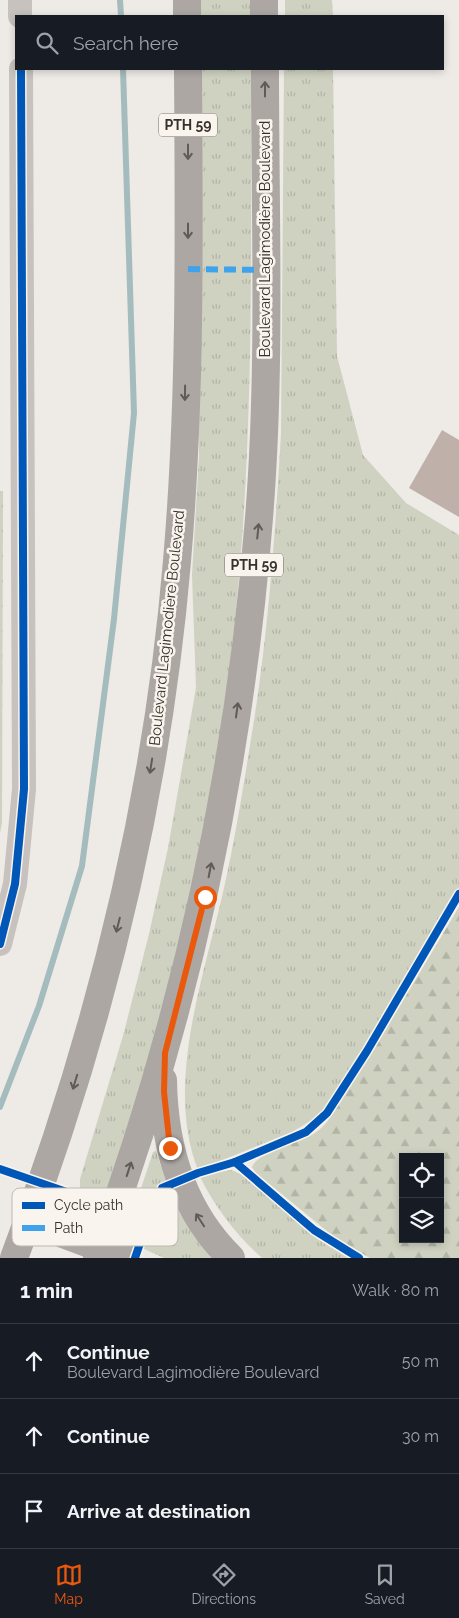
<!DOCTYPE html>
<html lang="en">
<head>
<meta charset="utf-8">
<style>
	:root { --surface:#171b24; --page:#242831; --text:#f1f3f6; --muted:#9ea1a6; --line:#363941; --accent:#ea580c }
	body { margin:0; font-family:Raleway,sans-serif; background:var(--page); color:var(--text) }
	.controls { position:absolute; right:15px; bottom:15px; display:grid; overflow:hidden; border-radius:0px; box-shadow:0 2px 8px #0003 }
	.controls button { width:45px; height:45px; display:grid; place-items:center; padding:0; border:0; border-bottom:1px solid var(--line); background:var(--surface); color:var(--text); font:25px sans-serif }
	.stop { position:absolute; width:15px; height:15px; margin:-11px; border:4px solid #ea580c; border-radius:50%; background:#fff }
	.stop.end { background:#ea580c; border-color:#fff; box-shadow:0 1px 5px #0008 }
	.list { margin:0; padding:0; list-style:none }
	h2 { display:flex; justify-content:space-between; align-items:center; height:65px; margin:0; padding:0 20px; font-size:21px }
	h2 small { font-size:16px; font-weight:400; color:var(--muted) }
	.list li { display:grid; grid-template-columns:32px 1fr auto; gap:15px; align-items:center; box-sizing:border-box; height:75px; padding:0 20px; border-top:1px solid var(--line) }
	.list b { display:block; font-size:19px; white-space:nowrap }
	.list p { margin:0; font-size:16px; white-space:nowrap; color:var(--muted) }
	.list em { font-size:16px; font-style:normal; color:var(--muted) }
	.icon { flex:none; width:28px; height:28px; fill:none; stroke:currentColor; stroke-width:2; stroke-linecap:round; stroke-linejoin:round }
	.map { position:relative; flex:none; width:459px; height:1258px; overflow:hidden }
	.search { position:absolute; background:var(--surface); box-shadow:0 2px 8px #0003; left:15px; right:15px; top:15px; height:55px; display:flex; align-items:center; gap:12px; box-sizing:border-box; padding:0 18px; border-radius:0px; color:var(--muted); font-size:19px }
	.sheet { height:290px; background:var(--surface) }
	nav { display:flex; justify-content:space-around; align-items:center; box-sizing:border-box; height:70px; border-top:1px solid var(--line); background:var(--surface); font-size:14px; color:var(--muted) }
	nav a { display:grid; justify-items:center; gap:2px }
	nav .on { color:var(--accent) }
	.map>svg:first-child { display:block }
</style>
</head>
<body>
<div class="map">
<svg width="459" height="1258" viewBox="0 0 459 1258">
	<defs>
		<pattern id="grass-tufts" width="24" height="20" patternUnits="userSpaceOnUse" patternTransform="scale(1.25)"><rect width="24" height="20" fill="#cfd2c1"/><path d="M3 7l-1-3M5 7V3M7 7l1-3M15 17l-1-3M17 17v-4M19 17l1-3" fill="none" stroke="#b2b5a6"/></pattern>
		<pattern id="forest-firs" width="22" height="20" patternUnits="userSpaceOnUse" patternTransform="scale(1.25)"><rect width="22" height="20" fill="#cfd2c1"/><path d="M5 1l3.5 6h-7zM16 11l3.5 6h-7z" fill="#b2b5a6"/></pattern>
	</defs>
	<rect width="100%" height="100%" fill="#eeeae6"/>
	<g fill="url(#grass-tufts)">
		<rect x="200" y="0" width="51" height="16"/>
		<path d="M285,0H332L333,16H285Z"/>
		<path d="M200,69H251C251,277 255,486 226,694C210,808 187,923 156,1034C141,1092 120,1149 102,1206L89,1211L80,1201V1179L123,1036L149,934L168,848L196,688L192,575L199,456Z"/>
		<path d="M284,69H333L337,356L363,455L406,503L459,535V887L348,1073L323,1110L312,1120L292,1132L198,1170C164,1083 205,974 224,888C235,839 243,789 251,739C268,638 275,536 281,434Z"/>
		<path d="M0,491H3L2,823L0,833Z"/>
		<path d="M156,1151L169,1192L179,1212L212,1258H164L124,1240L153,1152Z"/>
		<path d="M231,1170L241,1174L316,1238L348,1258H262C235,1234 215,1207 199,1175Z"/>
	</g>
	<path fill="url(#forest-firs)" fill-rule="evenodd" d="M459,907V1258H370L333,1236L256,1173L252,1167C257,1153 294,1144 308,1137C316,1133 321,1129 327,1122L377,1044ZM403,1157H440V1239H403Z"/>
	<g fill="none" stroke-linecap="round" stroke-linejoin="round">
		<g stroke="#a4bcbd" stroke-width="6">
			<path d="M120,0L121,16"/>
			<path d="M0,1107L39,1006L82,866L114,619L134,413L123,69"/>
		</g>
	</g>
	<path fill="#bfb0aa" d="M442,430L459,440V517L409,488Z"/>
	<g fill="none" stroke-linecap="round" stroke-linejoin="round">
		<g stroke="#c0bbb6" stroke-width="3" stroke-dasharray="2.5 2.5" stroke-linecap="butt">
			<path d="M135,1215L148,1220L141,1241"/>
			<path d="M148,1220L159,1191"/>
		</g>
		<g stroke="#c7c2be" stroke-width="24">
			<path d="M20,0V16"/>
			<path d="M0,944L15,884L24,789L21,69"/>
		</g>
		<g stroke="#aca7a3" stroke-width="28">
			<path d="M187,0V16"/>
			<path d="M264,0V16"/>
			<path d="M163,1080C164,1147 182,1210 231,1258"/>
			<path d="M28,1221L127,1258"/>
			<path d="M14,1258C99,1034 157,800 177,561C191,398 189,233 188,69"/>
			<path d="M97,1258C185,1019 239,773 259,518C271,369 265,218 265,69"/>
		</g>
		<path stroke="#3fa3eb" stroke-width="6" stroke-dasharray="12 6" stroke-linecap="butt" d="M188,269L266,270"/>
		<g stroke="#f9f4ee" stroke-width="11">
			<g id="cycleway">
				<path d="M0,944L15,884L24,789L21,69"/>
				<path d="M235,1162L306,1132L327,1113L367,1051L459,894"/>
				<path d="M0,1169L148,1220L135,1258"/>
				<path d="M148,1220L162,1188L198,1173L235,1162L314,1230L359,1258"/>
			</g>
		</g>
		<use href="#cycleway" stroke="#0057b8" stroke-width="8"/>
	</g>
	<defs><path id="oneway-shaft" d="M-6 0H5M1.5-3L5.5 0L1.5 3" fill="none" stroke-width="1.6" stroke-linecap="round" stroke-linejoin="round" transform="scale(1.25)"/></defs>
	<g stroke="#615a56">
		<use href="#oneway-shaft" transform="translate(265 89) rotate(-90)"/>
		<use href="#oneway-shaft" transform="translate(188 152) rotate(90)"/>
		<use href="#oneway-shaft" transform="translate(188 231) rotate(90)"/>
		<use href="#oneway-shaft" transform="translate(185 393) rotate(91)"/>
		<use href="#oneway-shaft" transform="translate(258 531) rotate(-84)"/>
		<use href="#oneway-shaft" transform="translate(237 710) rotate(-82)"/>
		<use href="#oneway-shaft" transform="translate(151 766) rotate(99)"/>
		<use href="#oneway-shaft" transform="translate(210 870) rotate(-79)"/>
		<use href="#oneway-shaft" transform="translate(118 925) rotate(104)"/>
		<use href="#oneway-shaft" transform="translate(75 1082) rotate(107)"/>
		<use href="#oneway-shaft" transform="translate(129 1169) rotate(-72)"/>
		<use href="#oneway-shaft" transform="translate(200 1220) rotate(-123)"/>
	</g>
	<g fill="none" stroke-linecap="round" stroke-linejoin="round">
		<path stroke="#ea580c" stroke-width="6" d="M170,1148L164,1092L165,1053L205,897"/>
	</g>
	<g text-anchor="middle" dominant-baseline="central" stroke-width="5" stroke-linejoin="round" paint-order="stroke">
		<g fill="#f9f4ee" stroke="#726b66" stroke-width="1">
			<rect x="159" y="113.5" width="58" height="23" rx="4"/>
			<rect x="225" y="553.5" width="58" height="23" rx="4"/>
		</g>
		<g font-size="14" font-weight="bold" fill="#38302c">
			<text x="188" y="125">PTH 59</text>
			<text x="254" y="565">PTH 59</text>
		</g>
		<g font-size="15" fill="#38302c" stroke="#f9f4ee">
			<text transform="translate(265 239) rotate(-90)">Boulevard Lagimodière Boulevard</text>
			<text transform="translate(167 628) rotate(-84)">Boulevard Lagimodière Boulevard</text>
		</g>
	</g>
	<rect x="12" y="1188" width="166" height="58" rx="8" fill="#f9f4ee" stroke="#bfb9b4" stroke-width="1"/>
	<rect x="22" y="1202" width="23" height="7" fill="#0057b8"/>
	<rect x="22" y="1225" width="23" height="6" fill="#3fa3eb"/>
	<g font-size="14" fill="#38302c">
		<text x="54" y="1210">Cycle path</text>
		<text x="54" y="1233">Path</text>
	</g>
</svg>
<div class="controls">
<button><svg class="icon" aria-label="locate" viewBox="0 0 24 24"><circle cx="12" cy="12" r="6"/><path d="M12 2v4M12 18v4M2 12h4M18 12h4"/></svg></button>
<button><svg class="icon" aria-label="layers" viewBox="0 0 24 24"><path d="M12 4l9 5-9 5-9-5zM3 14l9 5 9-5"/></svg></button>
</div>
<div class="stop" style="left:205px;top:897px"></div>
<div class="stop end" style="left:170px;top:1148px"></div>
<div class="search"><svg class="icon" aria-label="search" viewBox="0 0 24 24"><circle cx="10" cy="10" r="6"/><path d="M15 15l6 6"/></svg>Search here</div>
</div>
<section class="sheet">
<h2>1 min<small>Walk · 80 m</small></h2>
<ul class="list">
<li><svg class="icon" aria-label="ahead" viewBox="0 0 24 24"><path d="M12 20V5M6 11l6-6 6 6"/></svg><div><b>Continue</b><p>Boulevard Lagimodière Boulevard</p></div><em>50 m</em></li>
<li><svg class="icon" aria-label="ahead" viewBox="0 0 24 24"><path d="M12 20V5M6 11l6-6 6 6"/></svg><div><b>Continue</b></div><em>30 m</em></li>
<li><svg class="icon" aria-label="arrive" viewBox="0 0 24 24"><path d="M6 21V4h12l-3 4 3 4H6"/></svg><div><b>Arrive at destination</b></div></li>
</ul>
</section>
<nav>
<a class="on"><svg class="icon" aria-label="map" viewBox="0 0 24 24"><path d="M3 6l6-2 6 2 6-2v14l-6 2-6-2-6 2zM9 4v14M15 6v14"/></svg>Map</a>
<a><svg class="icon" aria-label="directions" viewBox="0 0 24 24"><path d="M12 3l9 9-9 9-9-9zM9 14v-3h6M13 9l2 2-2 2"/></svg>Directions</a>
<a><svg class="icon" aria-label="saved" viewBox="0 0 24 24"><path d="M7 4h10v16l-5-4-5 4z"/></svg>Saved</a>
</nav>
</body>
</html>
